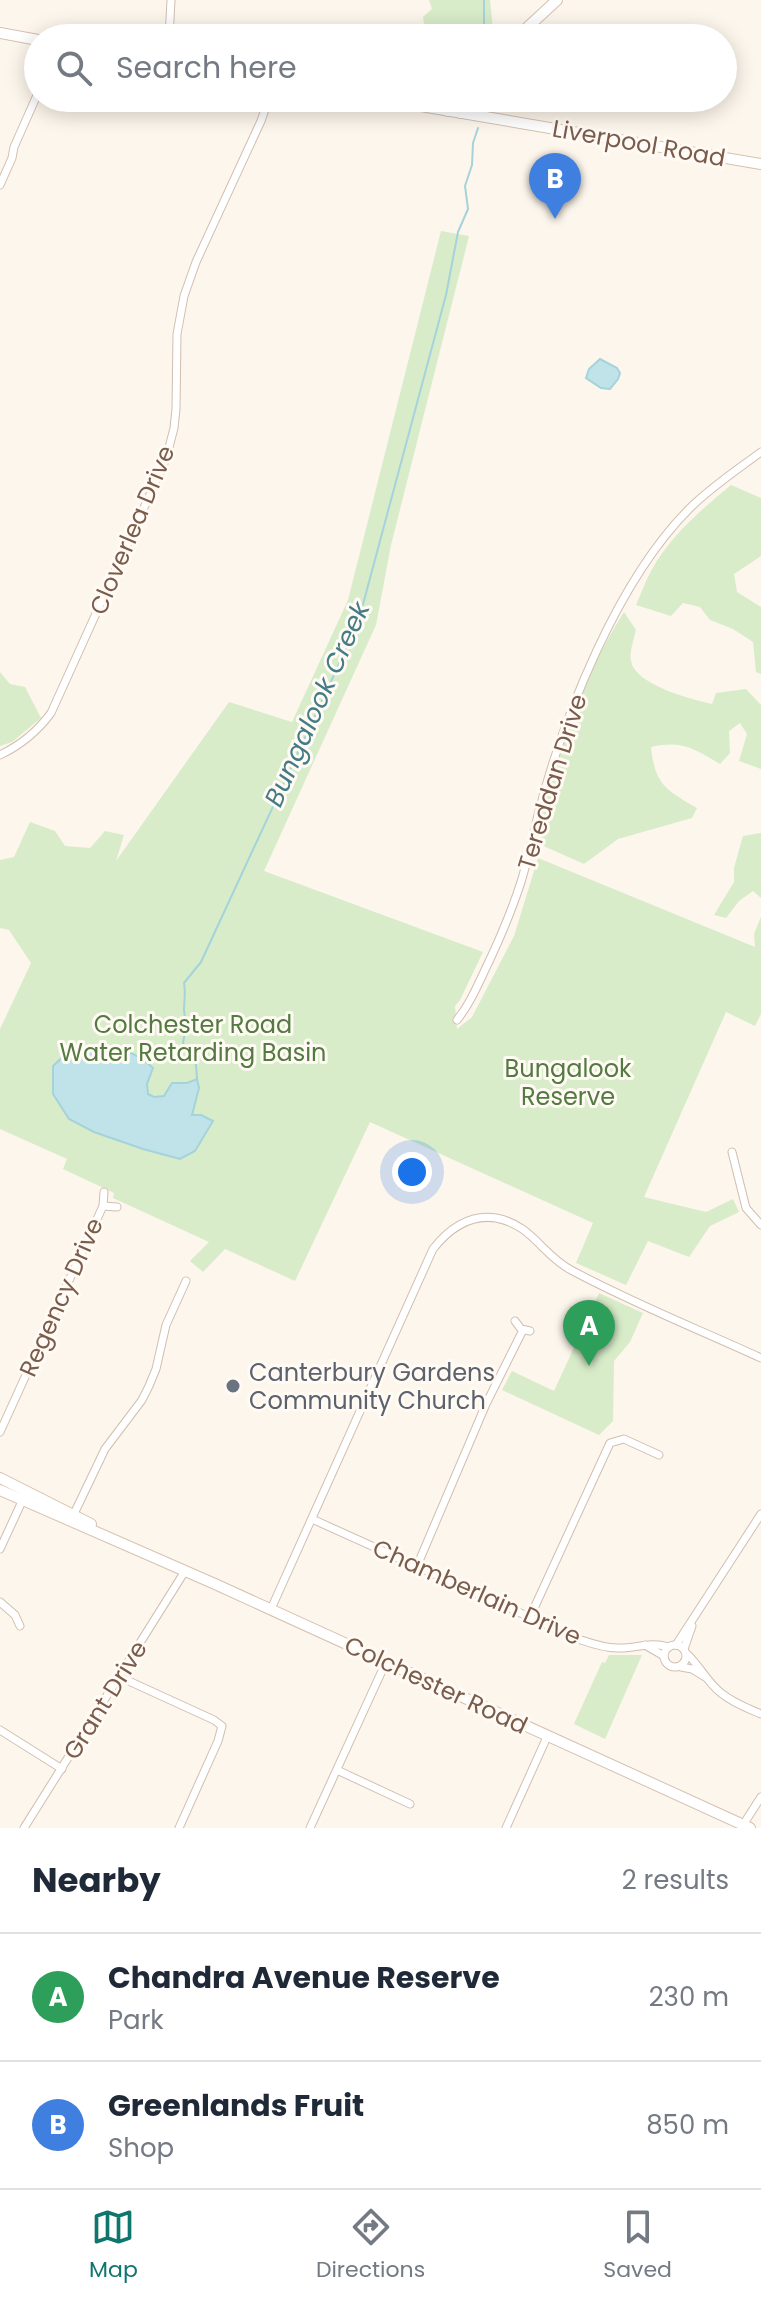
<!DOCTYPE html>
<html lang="en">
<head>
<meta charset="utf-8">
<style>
	:root { --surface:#fff; --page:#f6f6f7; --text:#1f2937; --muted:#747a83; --line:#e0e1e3; --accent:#0f766e }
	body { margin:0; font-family:Poppins,sans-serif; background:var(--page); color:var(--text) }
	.you { position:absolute; left:412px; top:1172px; width:28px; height:28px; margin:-20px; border:6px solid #fff; border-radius:50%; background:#1a73e8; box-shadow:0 0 0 12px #1a73e833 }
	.badge { display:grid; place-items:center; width:52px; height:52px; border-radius:50%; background:var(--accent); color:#fff; font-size:26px; font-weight:700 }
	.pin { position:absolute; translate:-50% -66px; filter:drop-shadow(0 2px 4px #0008) }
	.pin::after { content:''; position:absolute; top:42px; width:28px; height:24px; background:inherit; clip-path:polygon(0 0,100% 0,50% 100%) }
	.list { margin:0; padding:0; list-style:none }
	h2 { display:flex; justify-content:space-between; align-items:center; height:104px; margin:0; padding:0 32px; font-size:34px }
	h2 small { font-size:26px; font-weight:400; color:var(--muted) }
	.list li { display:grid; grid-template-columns:52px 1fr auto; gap:24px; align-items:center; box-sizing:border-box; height:128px; padding:0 32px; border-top:2px solid var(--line) }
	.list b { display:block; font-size:30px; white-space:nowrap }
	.list p { margin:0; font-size:26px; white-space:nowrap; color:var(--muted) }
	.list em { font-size:26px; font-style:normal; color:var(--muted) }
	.icon { flex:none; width:44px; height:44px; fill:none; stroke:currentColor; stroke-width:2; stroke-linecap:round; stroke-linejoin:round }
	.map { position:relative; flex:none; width:761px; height:1828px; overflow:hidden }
	.search { position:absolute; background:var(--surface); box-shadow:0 4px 20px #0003; left:24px; right:24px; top:24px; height:88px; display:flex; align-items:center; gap:20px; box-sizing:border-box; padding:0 28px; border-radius:44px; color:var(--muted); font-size:30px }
	.sheet { height:360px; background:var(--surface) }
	nav { display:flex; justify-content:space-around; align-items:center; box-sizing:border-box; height:112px; border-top:2px solid var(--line); background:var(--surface); font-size:22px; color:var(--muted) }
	nav a { display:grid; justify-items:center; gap:4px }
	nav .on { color:var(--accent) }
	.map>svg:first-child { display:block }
</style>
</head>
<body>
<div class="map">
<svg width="761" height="1828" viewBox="0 0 761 1828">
	<rect width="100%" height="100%" fill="#fdf6ec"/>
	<g fill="#d8ecc9">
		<path d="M429,0H490L493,29L484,38H426L423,17L432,9Z"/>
		<path d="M441,231L469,236L391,545L376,625L264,871L483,952L460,1000L455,1006L457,1029L472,1017L514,936L538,858L755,947L754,934L761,917V1014L755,1026L726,1012L644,1197L706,1212L733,1199L739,1212L710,1226L689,1257L648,1241L626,1285L576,1263L593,1223L370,1122L295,1281L225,1249L203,1272L190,1261L209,1242L113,1198L114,1193L63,1169L67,1159L0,1129V1029L31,963L9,930L0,928V860L14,857L30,822L55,831L65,846L90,848L105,831L124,835L116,861L229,702L292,722L348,600Z"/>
		<path d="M731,485L761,498V556L734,574L737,592L761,607V674L756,672L753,642L733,629L710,620L700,607L683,603L671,616L636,605C641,594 645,582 651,571C670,536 701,510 731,485Z"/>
		<path d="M624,612L636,630C634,639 629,653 631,661C635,685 691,699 712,704L716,693L746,689L761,705V769L739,761L747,734L740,723L729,731L730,753L720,764C694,749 683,740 651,747C655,785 666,790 697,808L692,818L618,839L584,864L539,844C542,828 543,811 547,795C563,732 589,667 624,612Z"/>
		<path d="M0,672L10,684L25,687L41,718L12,742L0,746Z"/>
		<path d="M761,833V898L753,891L739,901L726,918L714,915L734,882V868L743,836Z"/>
		<path d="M599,1293L643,1313L630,1342L614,1361L613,1421L599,1435L502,1390L512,1371L554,1391Z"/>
		<path d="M609,1655H642L605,1739L574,1724L602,1662L605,1663Z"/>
	</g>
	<g fill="#bfe3e8" stroke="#a5d3da" stroke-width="2">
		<path d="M600,359L617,368L620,373L618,379L610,389L601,388L586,378L589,369Z"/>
		<path d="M90,1048C116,1048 134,1049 153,1068L147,1084L148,1094L154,1097L164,1096L172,1083H187L197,1079L199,1088L192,1115H201L213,1121L195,1151L180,1159L143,1149L94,1132L69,1119L53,1094V1066L69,1051Z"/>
	</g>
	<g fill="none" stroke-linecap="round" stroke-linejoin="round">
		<g stroke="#a5d3da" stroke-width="2">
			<path d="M481,38L484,33V0"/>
			<path d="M479,98L483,101L482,107"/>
			<path d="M197,1079L196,1065L183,1043C186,1027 186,1025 184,1010C184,1001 186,993 184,983L201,962L358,623L446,295L458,232L468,209L465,186L472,165L473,143L478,128"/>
		</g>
		<g stroke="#d1beb0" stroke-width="9">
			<g id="minor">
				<path d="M169,38L171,0"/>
				<path d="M0,185L12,158L14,147L38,93"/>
				<path d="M0,755C21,745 37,732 51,713L166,459L174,428L176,409L177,334L184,296L196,262L261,121L269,98"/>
				<path d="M457,1020C469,1005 476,989 484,972C498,943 511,913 521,882C528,859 533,835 539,811C564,715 618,580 689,509C711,487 737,470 761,452"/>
				<path d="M732,1152L746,1208L761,1225"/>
				<path d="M103,1206L117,1207"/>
				<path d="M515,1321L521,1329L530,1331"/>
				<path d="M0,1432L103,1206L104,1192"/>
				<path d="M72,1518L105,1449L142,1400L149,1386L156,1369L166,1325L186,1281"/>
				<path d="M312,1519L578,1639C590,1643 603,1648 617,1648C637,1649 647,1641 669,1647"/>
				<path d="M0,1549L24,1497"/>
				<path d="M417,1566L486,1404L523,1330"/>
				<path d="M0,1602L15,1615L20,1626"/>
				<path d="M271,1609L433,1249C448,1230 469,1214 496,1218C533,1225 541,1254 571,1270C632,1303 698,1329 761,1358"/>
				<path d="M530,1617L610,1443L624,1439L659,1455"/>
				<circle cx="675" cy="1656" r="11"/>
				<path d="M645,1645L664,1656"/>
				<path d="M676,1645L761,1514"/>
				<path d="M684,1649L692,1626"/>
				<path d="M687,1654C700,1666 707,1682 721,1693C733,1703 747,1708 761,1714"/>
				<path d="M681,1667L692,1669L705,1677"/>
				<path d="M120,1677L214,1720L222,1726L218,1741L179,1828"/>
				<path d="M0,1730L62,1769"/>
				<path d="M337,1770L410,1804"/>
				<path d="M743,1825L761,1797"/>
				<path d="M24,1828L185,1571"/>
				<path d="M310,1828L386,1662"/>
				<path d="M506,1828L547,1737"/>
			</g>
		</g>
		<g stroke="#d6c0b0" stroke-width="12">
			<g id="secondary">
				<path d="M0,33L38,40"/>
				<path d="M516,38L557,0"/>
				<path d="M374,98L761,164"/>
				<path d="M448,111L453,98"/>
				<path d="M461,113L464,98"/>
				<path d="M0,1478L91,1524"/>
				<path d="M0,1490L215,1584L750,1828"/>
			</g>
		</g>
		<use href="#minor" stroke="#fff" stroke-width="7"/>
		<use href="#secondary" stroke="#fff" stroke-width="10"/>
	</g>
	<circle fill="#6b7280" stroke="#fffaf3" stroke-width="3" cx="233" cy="1386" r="8"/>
	<g text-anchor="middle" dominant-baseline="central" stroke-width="6" stroke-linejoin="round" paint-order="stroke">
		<g font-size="24" fill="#7a5c4d" stroke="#fffaf3">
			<text transform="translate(639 143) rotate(10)">Liverpool Road</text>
			<text transform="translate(132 530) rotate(-67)">Cloverlea Drive</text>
			<text transform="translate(552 782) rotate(-73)">Tereddan Drive</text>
			<text transform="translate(61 1297) rotate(-66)">Regency Drive</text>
			<text transform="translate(477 1592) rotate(24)">Chamberlain Drive</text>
			<text transform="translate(436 1685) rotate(25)">Colchester Road</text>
			<text transform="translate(105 1700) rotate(-58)">Grant Drive</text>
		</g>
		<g font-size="24" fill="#537a41" stroke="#fffaf3">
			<text x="193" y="1024">Colchester Road<tspan x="193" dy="28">Water Retarding Basin</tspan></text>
			<text x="568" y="1068">Bungalook<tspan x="568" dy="28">Reserve</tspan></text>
		</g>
		<g font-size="24" fill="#5b616d" stroke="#fffaf3" text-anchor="start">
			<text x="249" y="1372">Canterbury Gardens<tspan x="249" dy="28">Community Church</tspan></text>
		</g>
		<g font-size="26" font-style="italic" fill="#437c86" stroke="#fffaf3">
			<text transform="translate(317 704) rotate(-66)">Bungalook Creek</text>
		</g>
	</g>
</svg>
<div class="you"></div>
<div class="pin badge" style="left:589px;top:1366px;background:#2e9e5b">A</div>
<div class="pin badge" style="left:555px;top:219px;background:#3f7fe0">B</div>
<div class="search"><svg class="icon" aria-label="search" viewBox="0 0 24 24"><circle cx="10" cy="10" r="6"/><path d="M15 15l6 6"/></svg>Search here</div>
</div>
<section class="sheet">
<h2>Nearby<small>2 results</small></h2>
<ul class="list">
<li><span class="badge" style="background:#2e9e5b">A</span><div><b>Chandra Avenue Reserve</b><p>Park</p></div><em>230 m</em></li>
<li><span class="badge" style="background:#3f7fe0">B</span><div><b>Greenlands Fruit</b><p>Shop</p></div><em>850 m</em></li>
</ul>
</section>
<nav>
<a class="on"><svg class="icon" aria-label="map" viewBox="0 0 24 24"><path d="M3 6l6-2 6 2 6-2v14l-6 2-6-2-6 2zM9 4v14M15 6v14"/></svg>Map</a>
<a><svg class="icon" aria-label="directions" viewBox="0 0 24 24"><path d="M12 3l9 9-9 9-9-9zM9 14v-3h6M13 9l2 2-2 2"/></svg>Directions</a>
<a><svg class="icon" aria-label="saved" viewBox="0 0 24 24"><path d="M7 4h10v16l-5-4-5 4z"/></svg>Saved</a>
</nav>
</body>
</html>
